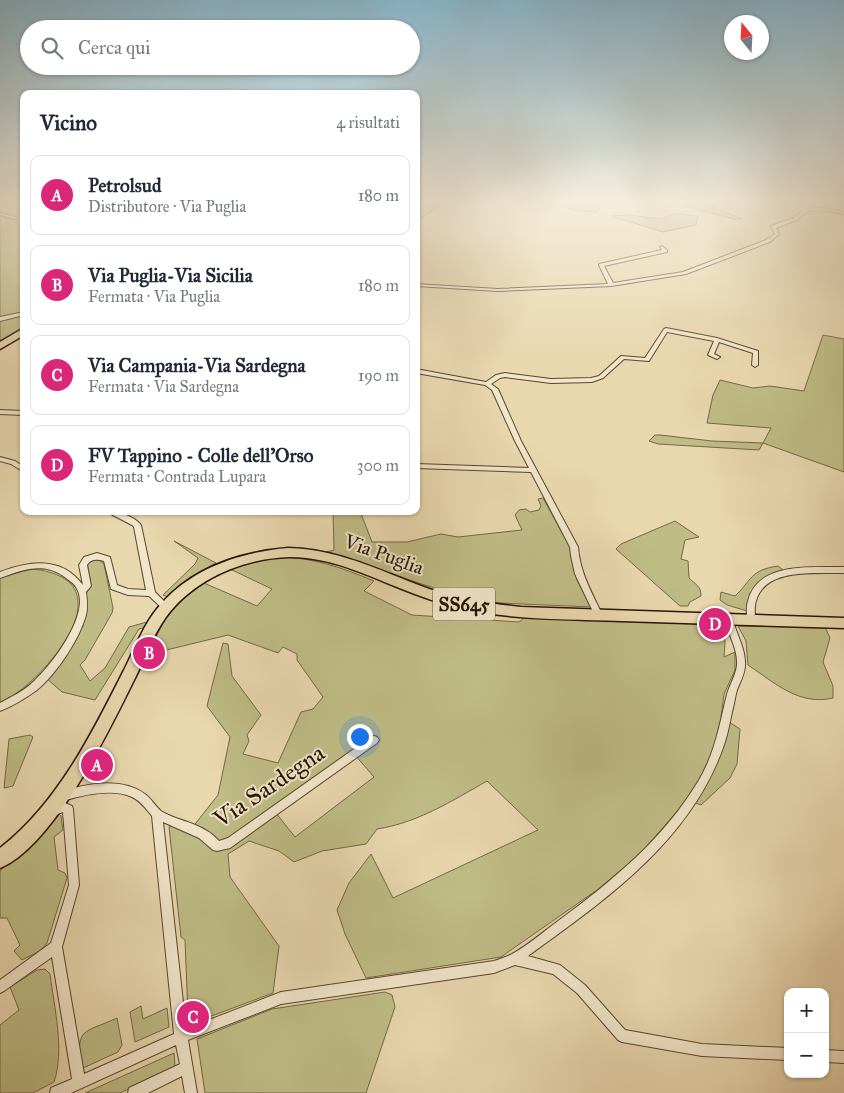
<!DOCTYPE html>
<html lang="it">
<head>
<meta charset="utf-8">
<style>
	:root { --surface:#fff; --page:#f6f6f7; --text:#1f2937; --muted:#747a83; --line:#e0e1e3; --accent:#db2777 }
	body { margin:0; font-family:"IM FELL Great Primer",serif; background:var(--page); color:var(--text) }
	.controls { position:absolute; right:15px; bottom:15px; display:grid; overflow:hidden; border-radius:10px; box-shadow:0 1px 4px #0004 }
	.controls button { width:45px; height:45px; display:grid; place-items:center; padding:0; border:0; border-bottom:1px solid var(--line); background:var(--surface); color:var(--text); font:25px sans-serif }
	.compass { position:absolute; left:724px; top:15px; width:45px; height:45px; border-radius:50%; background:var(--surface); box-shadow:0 1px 4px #0004; rotate:342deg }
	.you { position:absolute; left:359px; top:736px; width:18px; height:18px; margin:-12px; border:4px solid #fff; border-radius:50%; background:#1a73e8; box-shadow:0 0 0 8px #1a73e833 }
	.badge { display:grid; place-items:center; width:32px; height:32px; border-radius:50%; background:var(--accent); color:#fff; font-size:16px; font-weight:700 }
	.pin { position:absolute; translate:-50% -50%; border:2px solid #fff; box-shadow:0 1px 5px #0006 }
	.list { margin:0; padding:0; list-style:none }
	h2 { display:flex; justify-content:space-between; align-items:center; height:65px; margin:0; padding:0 20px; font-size:21px }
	h2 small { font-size:16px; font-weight:400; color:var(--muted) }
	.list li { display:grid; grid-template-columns:32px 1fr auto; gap:15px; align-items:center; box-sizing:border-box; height:80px; margin:0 10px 10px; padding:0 10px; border:1px solid var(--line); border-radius:10px }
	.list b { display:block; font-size:19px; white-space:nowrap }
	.list p { margin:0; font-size:16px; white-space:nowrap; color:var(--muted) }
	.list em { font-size:16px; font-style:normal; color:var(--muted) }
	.icon { flex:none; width:28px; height:28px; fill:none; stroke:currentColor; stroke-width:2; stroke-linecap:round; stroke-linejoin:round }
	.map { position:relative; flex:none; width:844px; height:1093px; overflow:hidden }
	.search { position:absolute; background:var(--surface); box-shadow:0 1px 4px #0004; left:20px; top:20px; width:400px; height:55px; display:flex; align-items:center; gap:12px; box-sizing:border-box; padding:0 18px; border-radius:28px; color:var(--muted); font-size:19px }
	.panel { position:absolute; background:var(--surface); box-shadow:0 1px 4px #0004; left:20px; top:90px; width:400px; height:425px; border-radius:10px }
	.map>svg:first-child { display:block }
</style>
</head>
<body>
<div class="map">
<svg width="844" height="1093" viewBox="0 0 844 1093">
	<rect width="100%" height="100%" fill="#e9d7ae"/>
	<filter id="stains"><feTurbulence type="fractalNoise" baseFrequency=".004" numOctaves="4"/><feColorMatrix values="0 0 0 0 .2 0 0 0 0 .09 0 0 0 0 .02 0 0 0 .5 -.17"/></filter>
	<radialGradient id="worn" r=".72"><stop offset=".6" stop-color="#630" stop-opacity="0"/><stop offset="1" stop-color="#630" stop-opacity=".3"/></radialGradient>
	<g fill="#bfbc85" stroke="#746845" fill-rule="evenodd">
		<path d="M0,200H24V329L0,342Z"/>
		<path d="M553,200H593L601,207L597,212C584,212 561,210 553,200Z"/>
		<path d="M729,200L712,207L742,219H734L687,207L685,203L694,201Z"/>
		<path d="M676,213L697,216L698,218L696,225L663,232L611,216L628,215L661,219Z"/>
		<path d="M823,335L844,339V472L763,443L759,450L658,444L649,441L655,435H660L712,441L763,443L771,428L707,423L713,395L720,380L753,388L770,386L804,391Z"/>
		<path d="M543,498L570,547L577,580L591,607L476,602L326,552L334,550L333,511H360L372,542H407L441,534L458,537L522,530L515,515L519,510L526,509L530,512L539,510L541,506L538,499Z"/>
		<path d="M675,521L699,537L685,540L681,559L688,561L689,578C696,585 701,586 701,596L690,602L688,606H680L616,549L621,544Z"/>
		<path d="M174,541L216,563L195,575L168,597L163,595L195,564L198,558Z"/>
		<path d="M281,557C315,558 343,568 374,581L364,591L412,615L519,622L524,618L559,619L723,625L725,642L724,657L735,652V670L724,694L721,717L740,729L737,764L730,778L701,805L687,800L640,854L597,890L501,957L366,978L345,934L337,910L349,883L371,854L393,898L538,830L487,781C452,801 417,823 377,829L366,844L322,851L294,862L279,851L249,841L228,854L230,877L279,946L273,993L193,1023L188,1015L185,940L181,937L169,827L173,825L188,833L218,795L230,737L207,706L223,643L228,644L232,676L261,715L247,735L249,741L243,754L278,763L301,712L313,709L323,697L297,660V654L283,647L278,653L228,635L146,655L171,608L204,583L257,606L272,589L230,569L253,562ZM355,755L374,777L295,837L276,813Z"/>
		<path d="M98,559L104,564L113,608L112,613L85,660L80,665L90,681L105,668L129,627L147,622L143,628L139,629L95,700L62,692L46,678L83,626L86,594L91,584L87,563Z"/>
		<path d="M778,566L783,570C755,577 757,587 747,611L727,605L720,600L721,592L735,596C752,580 750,570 778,566Z"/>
		<path d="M32,569C132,579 45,681 0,704V578L16,571Z"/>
		<path d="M738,626L825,627L830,638L823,662L833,686V698C799,706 775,683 748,665L746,641Z"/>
		<path d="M30,735L33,737L13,786L4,788L9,739Z"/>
		<path d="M58,813L61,816L63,830L54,837L58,870L65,873L67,878L47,943L40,951L22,960L14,951L20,945L7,918H0V871L52,815Z"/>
		<path d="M45,969L50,974C54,1007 65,1050 54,1082L33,1093H0V1025L19,1010L10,987L37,970Z"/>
		<path d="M385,992L392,995L395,1007L366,1093H205L197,1039L272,1009Z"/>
		<path d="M141,1006L143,1019L167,1008L169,1027L135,1042L130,1012Z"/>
		<path d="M117,1018L122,1045L118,1052L81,1069C76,1027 82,1034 117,1018Z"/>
		<path d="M174,1053L175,1066L120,1093H85Z"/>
	</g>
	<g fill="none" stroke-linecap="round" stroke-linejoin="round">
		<g stroke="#58442f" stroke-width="2">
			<g id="street">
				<path d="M441,200H446L416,220V217Z"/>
				<path d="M823,208L844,212V214L823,210L808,211L797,220L776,228L779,234L770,242L686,274L611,286L498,291L416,286V284L498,289L608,284L599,265V264L662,250L660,247L662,246L667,250V252L604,266L613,283L683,272L766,240L775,234L771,227V226L793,218L806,209Z"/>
				<path d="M0,213L16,217V218L14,219L0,215Z"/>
				<path d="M24,312V315L0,321V317Z"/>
				<path d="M666,328L717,338L758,351V365L755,367L752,365L753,353L719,342L714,354L720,357L717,359L708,355L714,341L667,332L649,361L624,359L603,378L592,382L551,383L505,377L500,378L491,384L498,389L521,441L578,547C580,573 592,593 603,616L602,618H596L575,574L571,556L570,547L531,472L416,468V464L529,468L515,441L492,390L485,385L416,373V369L486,382L496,375L505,373L551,379L591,378L599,376L621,356L645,358L664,329Z"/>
				<path d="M0,410L24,411V415L0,414Z"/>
				<path d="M0,457L15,461L24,467V472L11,464L0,461Z"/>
				<path d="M105,511C116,511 133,515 141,525L155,592L170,607L169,609H163L149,596L128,595L111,589L104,561C96,559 91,559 87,565L91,586L86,592C87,600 88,608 86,615C79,640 57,673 37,690C26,698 13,706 0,711V703C11,697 24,691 33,682C51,666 91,614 77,589C75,584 70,581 66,578C44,561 23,570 0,578V572C30,561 61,556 83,585L79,565L84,557L97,553L110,557L117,585L128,589L146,590L134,527L132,525Z"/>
				<path d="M844,567V573C817,574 765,567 756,601C754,607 755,615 755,621L754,623H748L747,621C747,615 746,607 748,601C758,561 812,568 844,567Z"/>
				<path d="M729,618L732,619L733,621C737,635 746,650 745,665C745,674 740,682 737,690C735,697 734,705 732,712C730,722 728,732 725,742C693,839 607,899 528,956L560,965L585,985L625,1030L702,1044L788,1048V1060L702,1056L622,1042L618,1040L577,993L553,974L515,965L494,973L281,1004L188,1040L197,1093H185L182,1076L148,1093H128L129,1088L180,1064L176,1045L71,1093H50L51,1088L72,1079L52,957L4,991L0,993V980L51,943L69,885L63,812L55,815L51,813L50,810L51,807L63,802L72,806L73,809L79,885L62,947L84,1074L174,1034L152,816C146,809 141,801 132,797C113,788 82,795 63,801L59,799L58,796L59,793C85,783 122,777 145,794C151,798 155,806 161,811C173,819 194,822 207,831C211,833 215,837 219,841L228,838L371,737L374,736L377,737L379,740L377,743L230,848L217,851L213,850L199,838L163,822L186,1029L281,992L494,961C500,959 506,957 512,954C527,946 543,932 558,921C612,881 664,839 699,780C715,753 720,723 727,694C730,684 736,675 737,665C738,650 729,635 725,621L726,619Z"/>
				<path d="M825,1050L844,1051V1063L825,1062Z"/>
			</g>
		</g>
		<g stroke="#281305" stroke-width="3">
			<g id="primary">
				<path d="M24,328V335L0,349V342Z"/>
				<path d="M288,548C343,549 387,575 438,592C465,600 493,604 521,607L844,618V628C770,626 695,623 621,621C573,619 526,620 479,612C457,608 436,602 415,594C374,579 335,557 290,557C244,558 194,579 166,617C153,635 146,656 136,676C111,727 54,846 0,868V848C56,805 92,734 123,672C135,649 144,622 162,603C194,567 242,552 288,548Z"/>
			</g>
		</g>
		<use href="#street" fill="#f1e5ca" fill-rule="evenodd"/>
		<use href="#primary" fill="#e9d7ae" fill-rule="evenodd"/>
	</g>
	<linearGradient id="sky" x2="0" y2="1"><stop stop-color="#88b6cd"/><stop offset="0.57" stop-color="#f5eddb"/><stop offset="1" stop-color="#f5eddb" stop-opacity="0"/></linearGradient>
	<rect width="844" height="353" fill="url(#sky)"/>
	<g text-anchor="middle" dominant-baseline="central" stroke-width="4" stroke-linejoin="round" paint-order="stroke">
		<rect fill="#f1e5ca" stroke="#645240" stroke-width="1" x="433" y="587.5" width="62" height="33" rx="4"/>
		<g font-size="19" font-weight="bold" fill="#281305">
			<text x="464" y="604">SS645</text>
		</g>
		<g font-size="20" fill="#281305" stroke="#f1e5ca">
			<text transform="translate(384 554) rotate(20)">Via Puglia</text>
		</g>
		<g font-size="24" fill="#281305" stroke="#f1e5ca">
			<text transform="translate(269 786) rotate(-34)">Via Sardegna</text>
		</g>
	</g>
	<rect width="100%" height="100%" filter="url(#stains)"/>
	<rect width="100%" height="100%" fill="url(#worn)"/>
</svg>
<div class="controls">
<button>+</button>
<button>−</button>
</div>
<svg class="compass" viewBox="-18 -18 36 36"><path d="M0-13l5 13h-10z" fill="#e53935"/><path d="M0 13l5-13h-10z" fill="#747a83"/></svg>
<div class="you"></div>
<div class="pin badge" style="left:97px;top:765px">A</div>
<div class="pin badge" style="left:149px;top:653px">B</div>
<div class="pin badge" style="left:193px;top:1017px">C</div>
<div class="pin badge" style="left:715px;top:624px">D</div>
<div class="search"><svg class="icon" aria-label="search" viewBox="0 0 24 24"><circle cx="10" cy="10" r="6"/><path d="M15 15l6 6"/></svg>Cerca qui</div>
<section class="panel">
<h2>Vicino<small>4 risultati</small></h2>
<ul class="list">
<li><span class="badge">A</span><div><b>Petrolsud</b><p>Distributore · Via Puglia</p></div><em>180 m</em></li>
<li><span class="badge">B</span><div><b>Via Puglia-Via Sicilia</b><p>Fermata · Via Puglia</p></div><em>180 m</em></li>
<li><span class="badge">C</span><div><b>Via Campania-Via Sardegna</b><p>Fermata · Via Sardegna</p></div><em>190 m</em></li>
<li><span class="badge">D</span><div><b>FV Tappino - Colle dell'Orso</b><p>Fermata · Contrada Lupara</p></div><em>300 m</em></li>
</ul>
</section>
</div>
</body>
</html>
